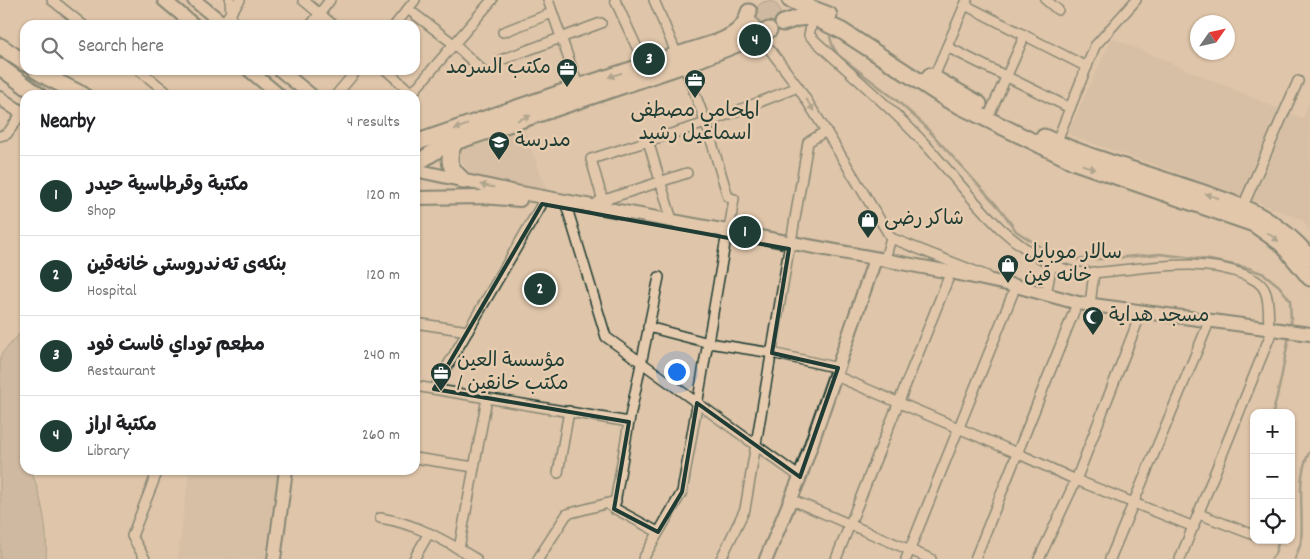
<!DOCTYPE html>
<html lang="en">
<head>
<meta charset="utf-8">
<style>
	:root { --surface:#fff; --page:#f2f2f2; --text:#202124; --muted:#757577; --line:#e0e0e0; --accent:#1f3d34 }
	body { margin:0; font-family:Dekko,"Playpen Sans Arabic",sans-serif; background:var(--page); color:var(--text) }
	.controls { position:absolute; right:15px; bottom:15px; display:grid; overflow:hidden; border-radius:10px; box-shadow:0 1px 4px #0004 }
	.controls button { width:45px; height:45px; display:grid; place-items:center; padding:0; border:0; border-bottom:1px solid var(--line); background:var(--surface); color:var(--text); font:25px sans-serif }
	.compass { position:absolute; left:1190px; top:15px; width:45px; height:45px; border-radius:50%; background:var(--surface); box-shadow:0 1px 4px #0004; rotate:56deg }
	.you { position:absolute; left:676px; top:371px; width:18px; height:18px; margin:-12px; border:4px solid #fff; border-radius:50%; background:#1a73e8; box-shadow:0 0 0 8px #1a73e833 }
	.badge { display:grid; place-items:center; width:32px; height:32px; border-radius:50%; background:var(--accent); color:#fff; font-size:16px; font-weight:700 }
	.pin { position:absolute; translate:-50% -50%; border:2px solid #fff; box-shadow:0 1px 5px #0006 }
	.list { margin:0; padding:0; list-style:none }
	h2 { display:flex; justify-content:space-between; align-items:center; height:65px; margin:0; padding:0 20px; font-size:21px }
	h2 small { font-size:16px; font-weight:400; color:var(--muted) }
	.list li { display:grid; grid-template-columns:32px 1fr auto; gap:15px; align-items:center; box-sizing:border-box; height:80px; padding:0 20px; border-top:1px solid var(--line) }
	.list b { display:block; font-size:19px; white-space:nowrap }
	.list p { margin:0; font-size:16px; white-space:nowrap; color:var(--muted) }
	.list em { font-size:16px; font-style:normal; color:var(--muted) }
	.icon { flex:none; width:28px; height:28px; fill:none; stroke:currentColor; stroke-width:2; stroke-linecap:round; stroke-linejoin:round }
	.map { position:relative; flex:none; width:1310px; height:559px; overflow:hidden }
	.search { position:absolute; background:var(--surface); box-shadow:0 1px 4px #0004; left:20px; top:20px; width:400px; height:55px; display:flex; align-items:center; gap:12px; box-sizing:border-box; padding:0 18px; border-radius:15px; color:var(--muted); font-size:19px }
	.panel { position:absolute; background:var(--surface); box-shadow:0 1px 4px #0004; left:20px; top:90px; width:400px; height:385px; border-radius:15px }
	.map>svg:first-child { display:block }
</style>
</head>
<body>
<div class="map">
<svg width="1310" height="559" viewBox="0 0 1310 559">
	<rect width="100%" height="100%" fill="#dfc5a9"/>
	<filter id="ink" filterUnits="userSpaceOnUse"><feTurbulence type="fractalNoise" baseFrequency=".02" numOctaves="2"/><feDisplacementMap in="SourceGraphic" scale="10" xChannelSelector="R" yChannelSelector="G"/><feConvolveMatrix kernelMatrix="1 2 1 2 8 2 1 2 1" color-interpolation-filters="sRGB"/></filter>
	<g filter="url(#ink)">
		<g fill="#cdb99e">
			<path d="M1112,38L1303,119L1310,100V232L1303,220L1237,194L1067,134Z"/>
			<path d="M523,127L547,192L474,177L471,175L461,159V153L465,147Z"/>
			<path d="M189,470H278L265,559H178Z"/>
		</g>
		<g fill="#bcac94" stroke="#6e7464">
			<circle cx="768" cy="13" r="12"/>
			<path d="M0,53L66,95H46L0,61Z"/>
			<path d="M25,328V470H31C42,499 48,528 46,559H0V358L3,352Z"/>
		</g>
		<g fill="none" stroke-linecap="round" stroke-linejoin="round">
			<g stroke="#616c5c" stroke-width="2.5">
				<path d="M830,37L833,47L838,55L895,99L923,124L1002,211L1016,231L1042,248L1059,256L1076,259H1101L1160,254L1210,260L1248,268L1264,274L1279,286L1290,300L1291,320L1290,328"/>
				<path d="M1273,413L1281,379L1289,336"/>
				<path d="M1271,559L1275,554L1279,540"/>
				<path d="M1295,559C1297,553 1300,547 1301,541C1304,512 1295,477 1310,451"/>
			</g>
			<g stroke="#1f3d34" stroke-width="12">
				<g id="street">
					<path d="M52,0L83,25"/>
					<path d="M230,0L232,25"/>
					<path d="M303,0L333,25"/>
					<path d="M548,0L580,91"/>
					<path d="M615,0L645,65"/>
					<path d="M654,0L677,55"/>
					<path d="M1046,0L1058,10"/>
					<path d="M965,5L1087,67"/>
					<path d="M408,9L455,45L483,71"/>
					<path d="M813,17L809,35C847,71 889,105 925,144C966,189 1002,245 1061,268C1081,276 1101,272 1121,270C1161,266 1206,259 1245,275C1253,279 1261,282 1265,291C1270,302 1268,317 1269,329"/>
					<path d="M753,22L759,35L798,87L826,131L891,238L987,276"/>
					<path d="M223,23L240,0"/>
					<path d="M311,25L330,0"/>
					<path d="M395,25L415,0"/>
					<path d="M503,32L552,13"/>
					<path d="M947,47L1070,108"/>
					<path d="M501,60L601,23"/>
					<path d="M684,65L706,123L728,197L734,199L729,230"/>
					<path d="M139,70L170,95"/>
					<path d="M386,70L412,93L492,0"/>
					<path d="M933,79L967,0"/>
					<path d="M336,95L357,70"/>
					<path d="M991,111L1025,35"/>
					<path d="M0,136L7,134L22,113"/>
					<path d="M648,141L672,220"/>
					<path d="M1056,143L1095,46L1136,0"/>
					<path d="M598,202L687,173"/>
					<path d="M1243,206L1298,81"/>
					<path d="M567,208L606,337L800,477"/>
					<path d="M605,208L591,159L706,123L798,87"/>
					<path d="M791,242L808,142L826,131"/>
					<path d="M885,259L891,238"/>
					<path d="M1046,294L1052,264"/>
					<path d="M1090,305L1094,272"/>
					<path d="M415,323L468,331"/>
					<path d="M648,327L709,343L772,353L838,368"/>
					<path d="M836,376L1017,453L1076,480L1194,527"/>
					<path d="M415,386L629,422"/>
					<path d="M434,389L542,204"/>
					<path d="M415,458L474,467"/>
					<path d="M558,473L569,411"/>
					<path d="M790,499L931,559"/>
					<path d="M610,506L658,532"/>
					<path d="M614,509L629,422L659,277"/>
					<path d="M1199,514L1254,535"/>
					<path d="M380,518C415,523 446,541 476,559"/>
					<path d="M459,549L487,398"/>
					<path d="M145,559L132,536L158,470"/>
					<path d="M414,559L429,533"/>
					<path d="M538,559L567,514L616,501"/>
					<path d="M643,559L682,492L726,238"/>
					<path d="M721,559L745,509L789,249"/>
					<path d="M836,559L948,279"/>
					<path d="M906,559L1013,293"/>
					<path d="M975,559L1075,309"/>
					<path d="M1039,559L1076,480L1139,318"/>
					<path d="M1110,559L1207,327"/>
					<path d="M1180,559L1270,336"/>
				</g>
			</g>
			<g stroke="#1f3d34" stroke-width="16">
				<g id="secondary">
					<path d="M164,0L194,25"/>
					<path d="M194,0L225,25"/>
					<path d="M249,70L279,95"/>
					<path d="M280,70L311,95"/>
					<path d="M0,98L25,115"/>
					<path d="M415,170L516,192L950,272L1016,286L1078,303L1310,334"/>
					<path d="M415,198L483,197L520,200"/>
					<path d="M274,559L286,470"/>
					<path d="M766,559L800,477L873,265"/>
				</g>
			</g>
			<g stroke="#1f3d34" stroke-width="19">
				<g id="primary">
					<path d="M790,0L829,15"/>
					<path d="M783,23L798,18L813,17L842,31L948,100L1075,162L1254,224L1282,244L1310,278"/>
					<path d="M0,46L25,63"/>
					<path d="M0,67L38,95"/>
					<path d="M36,70L49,78L83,95"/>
					<path d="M930,76L979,104"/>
					<path d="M1044,137C1088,158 1136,170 1182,186C1234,203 1274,214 1310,258"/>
					<path d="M455,142C446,160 449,168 464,181"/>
					<path d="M415,143L578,87L721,41C736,34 745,28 749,12"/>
					<path d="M415,164L439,149L455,142L684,65L755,37L769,30"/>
				</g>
			</g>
			<use href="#street" stroke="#e7cbae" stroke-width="9"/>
			<use href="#secondary" stroke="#e7cbae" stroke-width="12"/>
			<use href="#primary" stroke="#e7cbae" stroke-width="15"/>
		</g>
		<defs><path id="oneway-solid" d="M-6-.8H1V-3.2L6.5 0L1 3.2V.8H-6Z" transform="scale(1.25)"/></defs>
		<g fill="#797d6b">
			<use href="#oneway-solid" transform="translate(615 75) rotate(162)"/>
			<use href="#oneway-solid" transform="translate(810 105) rotate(57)"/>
			<use href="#oneway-solid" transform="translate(524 118) rotate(-19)"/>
			<use href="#oneway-solid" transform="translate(461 127) rotate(161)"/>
			<use href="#oneway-solid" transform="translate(1089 167) rotate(19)"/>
			<use href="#oneway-solid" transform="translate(487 186) rotate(-168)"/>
			<use href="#oneway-solid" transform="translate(1212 196) rotate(-162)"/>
			<use href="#oneway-solid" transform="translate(1273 237) rotate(37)"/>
		</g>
	</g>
	<path d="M0 0H1310V559H0ZM542,204L789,249L772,353L838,368L800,477L697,403L682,492L658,532L614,509L629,422L434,389Z" fill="#dfc5a9" fill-opacity=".55" fill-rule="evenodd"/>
	<path fill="none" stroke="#1f3d34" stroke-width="4" stroke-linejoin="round" d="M542,204L789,249L772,353L838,368L800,477L697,403L682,492L658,532L614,509L629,422L434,389Z"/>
	<defs>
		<g id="office-pin" transform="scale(1.125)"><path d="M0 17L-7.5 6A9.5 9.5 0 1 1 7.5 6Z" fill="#1f3d34" stroke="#e7cbae"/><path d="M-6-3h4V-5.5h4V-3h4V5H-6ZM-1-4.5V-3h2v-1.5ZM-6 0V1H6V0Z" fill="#fff"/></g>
		<g id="school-pin" transform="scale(1.125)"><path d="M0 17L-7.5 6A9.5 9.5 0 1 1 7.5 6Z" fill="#1f3d34" stroke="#e7cbae"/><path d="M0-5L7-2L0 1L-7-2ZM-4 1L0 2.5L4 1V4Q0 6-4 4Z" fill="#fff"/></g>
		<g id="shop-pin" transform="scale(1.125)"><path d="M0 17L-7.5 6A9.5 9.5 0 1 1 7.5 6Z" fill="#1f3d34" stroke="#e7cbae"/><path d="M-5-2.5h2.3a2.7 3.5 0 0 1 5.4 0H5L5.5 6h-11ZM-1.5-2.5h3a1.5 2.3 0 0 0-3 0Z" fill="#fff"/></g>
		<g id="mosque-pin" transform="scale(1.125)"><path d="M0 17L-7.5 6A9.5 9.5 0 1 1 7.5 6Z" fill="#1f3d34" stroke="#e7cbae"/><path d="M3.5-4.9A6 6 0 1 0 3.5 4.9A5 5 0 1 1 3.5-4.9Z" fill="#fff"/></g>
	</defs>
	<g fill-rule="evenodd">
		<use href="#office-pin" x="567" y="69"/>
		<use href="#office-pin" x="695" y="80"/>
		<use href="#school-pin" x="499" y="142"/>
		<use href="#shop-pin" x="868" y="220"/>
		<use href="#shop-pin" x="1008" y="265"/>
		<use href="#mosque-pin" x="1093" y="317"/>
		<use href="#office-pin" x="441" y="373"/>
	</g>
	<g text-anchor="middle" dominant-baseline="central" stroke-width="5" stroke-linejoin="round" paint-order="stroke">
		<g font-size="20" fill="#1f3d34" stroke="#e7cbae" text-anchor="start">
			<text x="551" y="69" text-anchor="end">مكتب السرمد</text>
			<text x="695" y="112" text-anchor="middle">المحامي مصطفى<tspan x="695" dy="23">اسماعيل رشيد</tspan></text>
			<text x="515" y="142">مدرسة</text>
			<text x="884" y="220">شاكر رضى</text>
			<text x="1024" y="254">سالار موبايل<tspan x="1024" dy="23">خانه قين</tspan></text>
			<text x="1109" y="317">مسجد هداية</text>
			<text x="457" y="362">مؤسسة العين<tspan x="457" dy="23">/ مكتب خانقين</tspan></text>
		</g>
	</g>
</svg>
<div class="controls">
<button>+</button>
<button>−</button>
<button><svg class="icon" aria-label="locate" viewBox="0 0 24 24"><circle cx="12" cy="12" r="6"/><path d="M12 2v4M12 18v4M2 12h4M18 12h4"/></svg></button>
</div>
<svg class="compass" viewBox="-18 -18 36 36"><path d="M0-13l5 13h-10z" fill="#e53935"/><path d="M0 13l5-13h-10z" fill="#757577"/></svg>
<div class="you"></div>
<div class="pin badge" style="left:745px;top:232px">1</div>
<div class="pin badge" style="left:540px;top:289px">2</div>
<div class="pin badge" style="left:649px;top:59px">3</div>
<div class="pin badge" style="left:755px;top:40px">4</div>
<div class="search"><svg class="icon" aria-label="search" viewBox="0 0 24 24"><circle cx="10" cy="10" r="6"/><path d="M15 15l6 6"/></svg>Search here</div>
<section class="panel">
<h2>Nearby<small>4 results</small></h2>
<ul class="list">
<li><span class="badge">1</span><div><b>مكتبة وقرطاسية حيدر</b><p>Shop</p></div><em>120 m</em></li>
<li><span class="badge">2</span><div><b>بنکەی تەندروستی خانەقین</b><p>Hospital</p></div><em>120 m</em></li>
<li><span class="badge">3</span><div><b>مطعم توداي فاست فود</b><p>Restaurant</p></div><em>240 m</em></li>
<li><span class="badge">4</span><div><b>مكتبة اراز</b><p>Library</p></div><em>260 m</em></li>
</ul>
</section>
</div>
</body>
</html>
